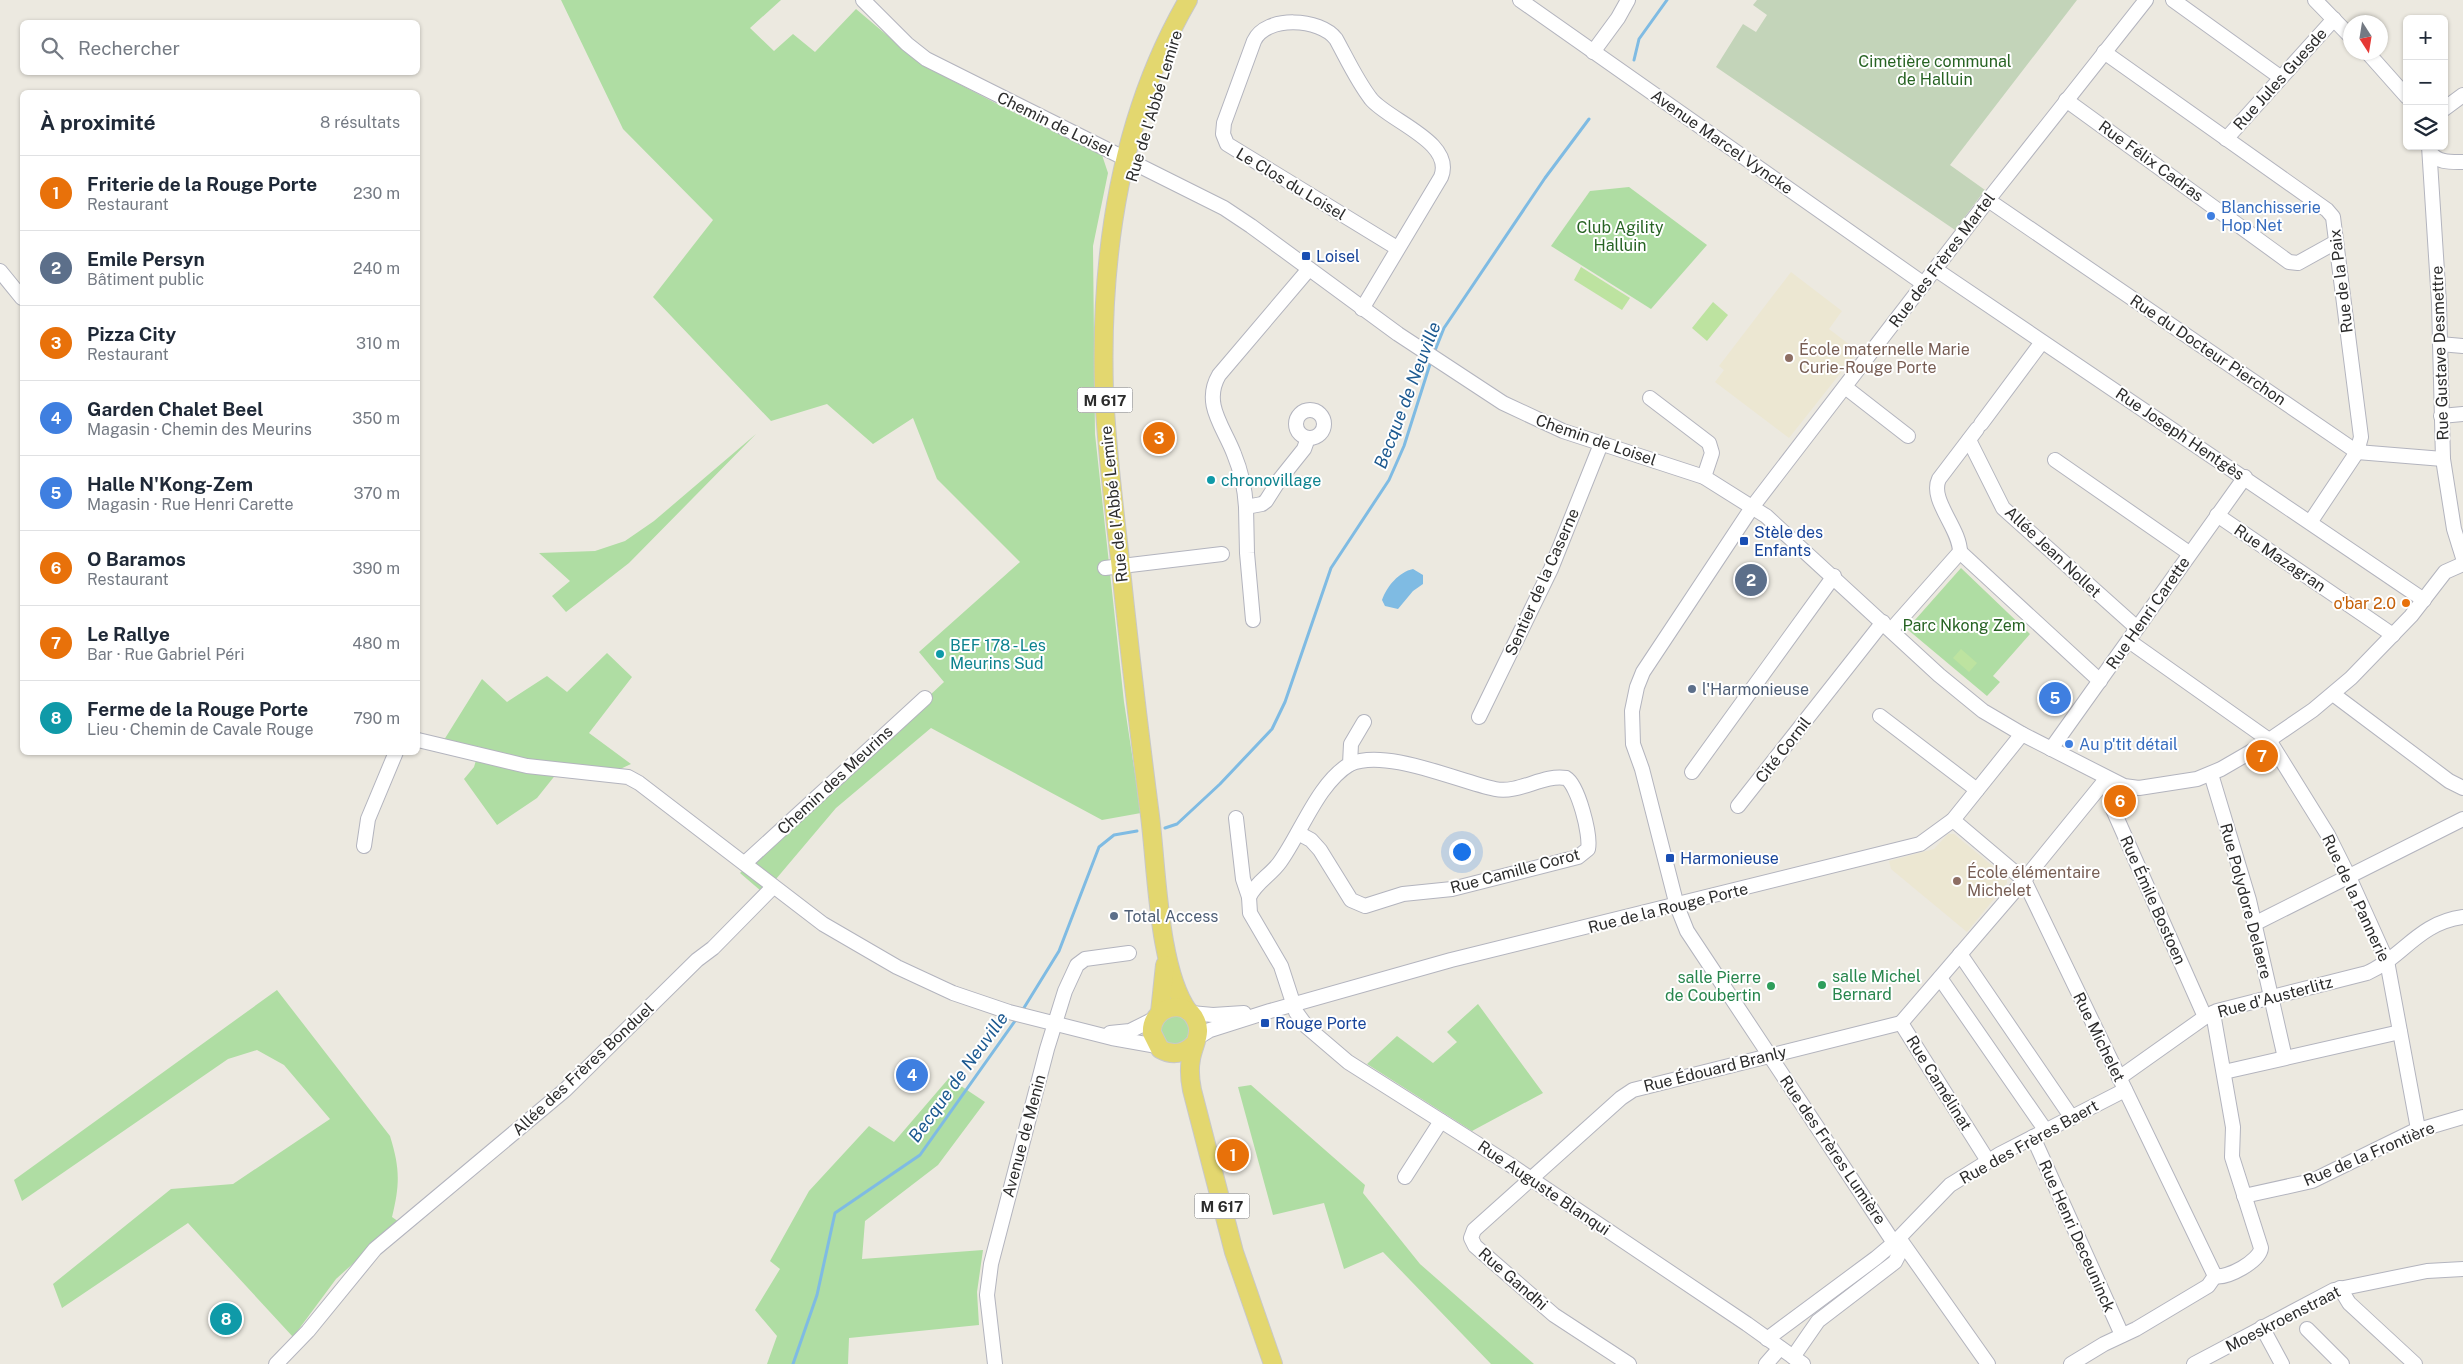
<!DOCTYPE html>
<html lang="fr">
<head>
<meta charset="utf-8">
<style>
	:root { --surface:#fff; --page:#f6f6f7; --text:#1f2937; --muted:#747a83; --line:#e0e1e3; --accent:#7c3aed }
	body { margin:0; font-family:"Public Sans",sans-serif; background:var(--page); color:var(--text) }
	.controls { position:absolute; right:15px; top:15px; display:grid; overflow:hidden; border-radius:8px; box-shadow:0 1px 4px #0004 }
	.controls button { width:45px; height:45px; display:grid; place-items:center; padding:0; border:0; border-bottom:1px solid var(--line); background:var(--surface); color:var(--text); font:25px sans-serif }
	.compass { position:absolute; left:2343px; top:15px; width:45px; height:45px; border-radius:50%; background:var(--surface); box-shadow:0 1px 4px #0004; rotate:168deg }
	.you { position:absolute; left:1461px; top:851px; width:18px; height:18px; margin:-12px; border:4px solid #fff; border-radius:50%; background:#1a73e8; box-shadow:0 0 0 8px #1a73e833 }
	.badge { display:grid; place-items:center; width:32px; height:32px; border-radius:50%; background:var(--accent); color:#fff; font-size:16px; font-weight:700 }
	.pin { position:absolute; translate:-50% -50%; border:2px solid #fff; box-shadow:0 1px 5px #0006 }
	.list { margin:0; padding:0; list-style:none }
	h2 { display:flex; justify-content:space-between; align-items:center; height:65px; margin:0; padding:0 20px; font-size:21px }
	h2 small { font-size:16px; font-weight:400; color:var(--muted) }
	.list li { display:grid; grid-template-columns:32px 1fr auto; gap:15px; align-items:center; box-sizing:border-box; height:75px; padding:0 20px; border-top:1px solid var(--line) }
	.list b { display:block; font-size:19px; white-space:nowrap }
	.list p { margin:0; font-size:16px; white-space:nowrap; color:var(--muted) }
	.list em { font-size:16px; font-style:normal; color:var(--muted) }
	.icon { flex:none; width:28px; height:28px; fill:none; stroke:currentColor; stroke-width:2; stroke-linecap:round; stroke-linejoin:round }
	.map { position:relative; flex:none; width:2463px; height:1364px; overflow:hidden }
	.search { position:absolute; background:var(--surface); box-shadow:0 1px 4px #0004; left:20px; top:20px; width:400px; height:55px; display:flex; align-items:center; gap:12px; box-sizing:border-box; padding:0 18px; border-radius:8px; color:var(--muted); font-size:19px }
	.panel { position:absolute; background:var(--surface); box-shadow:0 1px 4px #0004; left:20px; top:90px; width:400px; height:665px; border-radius:8px }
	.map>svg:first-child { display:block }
</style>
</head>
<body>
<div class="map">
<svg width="2463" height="1364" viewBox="0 0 2463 1364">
	<rect width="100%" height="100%" fill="#ece9e0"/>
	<g fill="#ece7d2">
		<path d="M1791,272L1842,311L1829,329L1858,351L1789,438L1715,382L1724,370L1719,366Z"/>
		<path d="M1948,834H1954L2007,878V883L1967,932L1891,869L1889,861L1934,849Z"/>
	</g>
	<g fill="#afdda3">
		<path d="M561,0H781L750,28L774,51L793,34L815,52L856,9L921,64L1001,106L1102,155L1108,173L1093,246L1095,434L1124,702L1141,813L1102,820L931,728L836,808L776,879L761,891L740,873L944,682L919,652L1020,562L937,479L913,418L873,444L827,404L771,421L653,297L713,220L623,129Z"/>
		<path d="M1629,187L1707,245L1651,309L1551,246L1590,191Z"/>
		<path d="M756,434L629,563L566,612L552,596L570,581L539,553L595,551L625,541L654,521Z"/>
		<path d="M1961,568L2030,634L1993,676L2000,682L1987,696L1907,629Z"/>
		<path d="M607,653L632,677L589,733L631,764L616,771L561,768L537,798L497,825L464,779L474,767L480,747L444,740L482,679L507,702L547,676L567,692Z"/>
		<path d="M277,990L390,1136C400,1168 400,1184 392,1217L399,1222L336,1279L293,1337L188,1223L62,1308L53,1284L171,1189L233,1184L330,1119L284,1065L257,1050L228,1059L22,1201L14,1180Z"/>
		<path d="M1478,1004L1543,1093L1472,1131L1367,1064L1397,1036L1433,1063L1457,1042L1447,1032Z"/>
		<circle cx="1175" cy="1030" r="14"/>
		<path d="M949,1078L985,1102L938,1165L865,1221L862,1259L983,1250L977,1292L979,1325L849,1338L848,1364H767L777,1336L755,1310L780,1269L770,1261L809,1191L869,1126L894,1142Z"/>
		<path d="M1251,1085L1365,1185L1363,1193L1420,1264L1534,1364H1491L1383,1252L1344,1269L1324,1203L1273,1215L1238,1087Z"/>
	</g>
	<path fill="#c3d4b9" d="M1757,0H2077L1950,165L1985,190L1955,230L1716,67L1743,24L1756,32L1767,15L1753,5Z"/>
	<g fill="#bde3a0">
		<path d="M1581,267L1630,298L1622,310L1574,280Z"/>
		<path d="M1713,302L1728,315L1707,341L1692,328Z"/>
		<path d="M1961,649L1977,663L1969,672L1953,658Z"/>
	</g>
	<path fill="#7fbbe3" d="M1413,569L1423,575V584L1413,591L1398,609L1385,606L1382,600C1387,586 1399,572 1413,569Z"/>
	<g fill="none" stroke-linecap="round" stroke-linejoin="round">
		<g stroke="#7fbbe3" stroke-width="3">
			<path d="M1634,60L1639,39L1667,0"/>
			<path d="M1434,353L1444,328L1545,178L1589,119"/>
			<path d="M1165,828L1177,824L1220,784L1272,729L1285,702L1331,568L1389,480L1404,446L1431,361"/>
			<path d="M1022,1011L1059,951L1099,847L1114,835L1137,831"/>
			<path d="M793,1364L817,1295L835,1213L920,1155L1017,1018"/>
		</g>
		<g stroke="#b3b4be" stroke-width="16">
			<g id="minor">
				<path d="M863,0L907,44L926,59L1224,208L1251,226L1398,334L1503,403L1563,431L1704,477L1766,516L1939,675L1983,711L2022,734L2124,786L2139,788L2197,779L2221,769L2259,747L2313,710L2351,678L2411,616L2445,572L2463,564"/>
				<path d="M1520,0L1924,284"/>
				<path d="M2173,0L2280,77"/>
				<path d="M2315,0L2350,36"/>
				<path d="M1593,52L1618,18L1628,0"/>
				<path d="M2104,52L2327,210L2333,217L2361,437L2357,452L2311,521"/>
				<path d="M2367,52L2407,97"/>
				<path d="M2066,100L2289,262L2298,263L2336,242"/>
				<path d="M2444,109L2463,95"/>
				<path d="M2226,139L2334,19"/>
				<path d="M2429,146L2439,303L2443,459L2454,529L2463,558"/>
				<path d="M2430,152C2438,163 2450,162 2463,162"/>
				<path d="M1988,200L2357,452L2443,459"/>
				<path d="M1935,269L2424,600"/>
				<path d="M0,271L22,298"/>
				<path d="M1362,309L1441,177C1455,142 1389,121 1371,99C1357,81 1347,59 1336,39C1320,18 1266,15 1254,41L1224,123L1223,134L1227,144L1397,248"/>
				<path d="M2440,344L2463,346"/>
				<path d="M1845,387L1908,436"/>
				<path d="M1650,398L1709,443L1712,453L1704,477"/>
				<circle cx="1310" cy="424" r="14"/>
				<path d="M2441,416L2463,414"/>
				<path d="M1981,424L2042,342"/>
				<path d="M1969,440L2003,508L2137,628"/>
				<path d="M2055,460L2189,553"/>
				<path d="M1246,507C1245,489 1241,471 1234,454C1224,427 1202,404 1219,375L1309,269"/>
				<path d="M2217,515L2393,635"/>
				<path d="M1960,552L2100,681"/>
				<path d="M1960,552C1960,528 1929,500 1939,479L1977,429"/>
				<path d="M1105,568L1222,554"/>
				<path d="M1253,620L1247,553L1246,507L1262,504L1266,501L1280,479L1304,449L1308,438"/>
				<path d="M1891,630L1960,552"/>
				<path d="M2129,641L2269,740L2328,835L2349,877L2387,961L2418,1129"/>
				<path d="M2333,694L2449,781L2463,788"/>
				<path d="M1880,716L1977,790"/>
				<path d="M1479,717L1551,569L1601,444"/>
				<path d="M418,740L527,766L628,777L639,783L823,924L897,967L953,993L1009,1012L1112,1038L1157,1046"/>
				<path d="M2051,749L2245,477"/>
				<path d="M1692,772L1834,576"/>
				<path d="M2211,774L2249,900L2285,1058"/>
				<path d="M2113,781L2110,794L2111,805L2205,1017"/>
				<path d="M1738,806L1883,622"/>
				<path d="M1236,818L1243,879L1249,897L1250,913L1281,966L1296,1012L1307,1027L1348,1062L1509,1164L1747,1324L1803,1364"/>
				<path d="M1953,820L2024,880L2215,1276"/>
				<path d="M1298,833L1311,840L1320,850L1351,900L1365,906L1403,894L1452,889L1578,857L1588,849C1591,835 1578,785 1566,778C1543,774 1519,794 1495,789C1457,781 1386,748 1350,764"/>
				<path d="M364,846L368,819L396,752"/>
				<path d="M745,863L925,698"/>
				<path d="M1249,897C1256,882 1271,875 1280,862C1301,833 1318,783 1350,764L1351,744L1364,722"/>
				<path d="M2254,924L2463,819"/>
				<path d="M1960,954L2072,1118"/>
				<path d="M1940,978L2046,1131"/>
				<path d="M1191,1013L1213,1015L1244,1013"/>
				<path d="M2213,1013L2233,1127L2232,1157L2261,1248C2260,1261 2227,1279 2215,1276"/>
				<path d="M1901,1023L2024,880L2107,778"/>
				<path d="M1901,1023L1988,1161"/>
				<path d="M1110,1033L1130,1031L1154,1019"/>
				<path d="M1197,1038L1210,1030L1270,1011L1451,960L1920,844L1953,820L2022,734"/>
				<path d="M2224,1072L2400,1032"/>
				<path d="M2119,1078L2205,1017L2217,1011L2367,973C2403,957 2418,923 2463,917"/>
				<path d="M2033,1137L2122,1335"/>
				<path d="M1405,1177L1441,1121"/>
				<path d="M2244,1196L2312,1181L2412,1132L2463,1117"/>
				<path d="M1899,1238L1988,1364"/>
				<path d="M2340,1288L2349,1303L2415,1364"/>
				<path d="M2262,1327L2282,1364"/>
				<path d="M2307,1329L2342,1364"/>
				<path d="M1767,1339L1876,1258L1895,1242L1950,1185L2000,1154L2125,1090"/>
				<path d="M1793,1357L1818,1321L1895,1262L1900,1252L1687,931L1677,906L1642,769L1633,744L1632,711L1637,687L1643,672L1753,506L1988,200L2146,0"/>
				<path d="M276,1364L308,1331L375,1249L565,1090L697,960L713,948L773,887"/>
				<path d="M995,1364L987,1295L991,1264L1047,1049L1065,991L1077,965L1085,959L1129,953"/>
				<path d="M1629,1364L1554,1315L1475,1246L1471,1238L1474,1230L1621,1098L1633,1090L1901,1023"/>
				<path d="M1766,1364L1780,1348"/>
				<path d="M2071,1364L2104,1344L2136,1329L2208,1286L2215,1276"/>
				<path d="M2194,1364L2334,1290L2427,1271L2463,1269"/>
			</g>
		</g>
		<g stroke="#c8c8c8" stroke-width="20">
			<g id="major">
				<path d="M1188,0C1119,119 1100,255 1104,390C1106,444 1113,498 1119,551C1128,637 1138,723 1149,808C1157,863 1157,967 1188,1011"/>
				<path d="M1160,1012L1165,965"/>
				<path d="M1194,1044C1184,1054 1172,1056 1160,1049L1152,1033C1150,1008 1185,996 1196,1021C1202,1033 1193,1046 1191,1059C1189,1069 1190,1080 1192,1090L1234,1252L1273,1364"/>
			</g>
		</g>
		<use href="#minor" stroke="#fff" stroke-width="14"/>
		<use href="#major" stroke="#e3d76f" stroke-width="18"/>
	</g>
	<g fill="#3f7fe0" stroke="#fff" stroke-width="2">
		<circle cx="2211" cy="216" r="5"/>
		<circle cx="2069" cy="744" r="5"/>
	</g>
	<g fill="#1a4fb4" stroke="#fff" stroke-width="2">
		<rect x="1301" y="251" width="10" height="10" rx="2.5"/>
		<rect x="1739" y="536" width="10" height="10" rx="2.5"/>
		<rect x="1665" y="853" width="10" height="10" rx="2.5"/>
		<rect x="1260" y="1018" width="10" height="10" rx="2.5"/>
	</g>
	<g fill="#8d6e63" stroke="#fff" stroke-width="2">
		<circle cx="1789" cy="358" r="5"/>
		<circle cx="1957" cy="881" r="5"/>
	</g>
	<g fill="#0f9aa8" stroke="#fff" stroke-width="2">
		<circle cx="1211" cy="480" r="5"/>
		<circle cx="940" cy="654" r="5"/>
	</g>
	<circle fill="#e8710a" stroke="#fff" stroke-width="2" cx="2406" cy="603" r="5"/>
	<g fill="#5c6f8a" stroke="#fff" stroke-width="2">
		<circle cx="1692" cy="689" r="5"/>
		<circle cx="1114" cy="916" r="5"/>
	</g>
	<g fill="#2e9e5b" stroke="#fff" stroke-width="2">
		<circle cx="1822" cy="985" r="5"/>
		<circle cx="1771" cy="986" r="5"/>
	</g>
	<g text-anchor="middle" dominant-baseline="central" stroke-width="4" stroke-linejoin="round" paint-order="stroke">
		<g fill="#fff" stroke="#6b6b6b" stroke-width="1">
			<rect x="1077.5" y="387.5" width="55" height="25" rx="4"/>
			<rect x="1194.5" y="1193.5" width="55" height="25" rx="4"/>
		</g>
		<g font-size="15" font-weight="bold" fill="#2c2c2c">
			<text x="1105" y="400">M 617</text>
			<text x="1222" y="1206">M 617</text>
		</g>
		<g font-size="16" fill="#276323" stroke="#fff">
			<text x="1935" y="61">Cimetière communal<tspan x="1935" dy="18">de Halluin</tspan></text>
			<text x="1620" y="227">Club Agility<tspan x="1620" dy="18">Halluin</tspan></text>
			<text x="1964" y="625">Parc Nkong Zem</text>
		</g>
		<g font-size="16" fill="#2c2c2c" stroke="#fff">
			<text transform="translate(2280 79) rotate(-48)">Rue Jules Guesde</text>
			<text transform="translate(1154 106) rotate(-73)">Rue de l'Abbé Lemire</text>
			<text transform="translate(1055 124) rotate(26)">Chemin de Loisel</text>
			<text transform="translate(1722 142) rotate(35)">Avenue Marcel Vyncke</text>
			<text transform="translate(2151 161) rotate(36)">Rue Félix Cadras</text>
			<text transform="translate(1291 184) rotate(31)">Le Clos du Loisel</text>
			<text transform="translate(1942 260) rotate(-53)">Rue des Frères Martel</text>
			<text transform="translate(2341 281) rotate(-97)">Rue de la Paix</text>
			<text transform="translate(2208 350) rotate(34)">Rue du Docteur Pierchon</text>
			<text transform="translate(2440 353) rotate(-92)">Rue Gustave Desmettre</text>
			<text transform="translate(2180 434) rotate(34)">Rue Joseph Hentgès</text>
			<text transform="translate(1596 440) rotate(19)">Chemin de Loisel</text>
			<text transform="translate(1114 504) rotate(-96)">Rue de l'Abbé Lemire</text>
			<text transform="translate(2053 552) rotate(43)">Allée Jean Nollet</text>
			<text transform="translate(2280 558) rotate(34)">Rue Mazagran</text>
			<text transform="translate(1542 582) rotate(-66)">Sentier de la Caserne</text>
			<text transform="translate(2148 613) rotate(-55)">Rue Henri Carette</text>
			<text transform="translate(1783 750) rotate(-52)">Cité Cornil</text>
			<text transform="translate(835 780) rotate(-43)">Chemin des Meurins</text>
			<text transform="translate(1515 871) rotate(-15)">Rue Camille Corot</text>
			<text transform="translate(2356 898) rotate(65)">Rue de la Pannerie</text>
			<text transform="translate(2153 900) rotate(66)">Rue Émile Bostoen</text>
			<text transform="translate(2246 901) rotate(75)">Rue Polydore Delaere</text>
			<text transform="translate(1668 908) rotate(-14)">Rue de la Rouge Porte</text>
			<text transform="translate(2275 997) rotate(-15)">Rue d'Austerlitz</text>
			<text transform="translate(2099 1037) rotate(64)">Rue Michelet</text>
			<text transform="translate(583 1069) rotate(-43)">Allée des Frères Bonduel</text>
			<text transform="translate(1715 1069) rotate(-14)">Rue Édouard Branly</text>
			<text transform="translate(1939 1083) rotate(58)">Rue Camélinat</text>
			<text transform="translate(1024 1136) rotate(-75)">Avenue de Menin</text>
			<text transform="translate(2029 1142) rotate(-29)">Rue des Frères Baert</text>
			<text transform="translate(1833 1150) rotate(56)">Rue des Frères Lumière</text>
			<text transform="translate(2369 1154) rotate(-23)">Rue de la Frontière</text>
			<text transform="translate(1544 1188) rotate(34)">Rue Auguste Blanqui</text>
			<text transform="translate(2077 1236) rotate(66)">Rue Henri Deceuninck</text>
			<text transform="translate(1513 1279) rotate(41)">Rue Gandhi</text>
			<text transform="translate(2283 1319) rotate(-27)">Moeskroenstraat</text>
		</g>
		<g font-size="16" fill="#366cbe" stroke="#fff" text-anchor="start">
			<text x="2221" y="207">Blanchisserie<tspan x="2221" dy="18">Hop Net</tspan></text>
			<text x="2079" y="744">Au p'tit détail</text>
		</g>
		<g font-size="16" fill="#164399" stroke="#fff" text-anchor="start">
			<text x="1316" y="256">Loisel</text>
			<text x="1754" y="532">Stèle des<tspan x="1754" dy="18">Enfants</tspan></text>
			<text x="1680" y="858">Harmonieuse</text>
			<text x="1275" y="1023">Rouge Porte</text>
		</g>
		<g font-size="16" fill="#785e54" stroke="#fff" text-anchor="start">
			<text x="1799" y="349">École maternelle Marie<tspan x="1799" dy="18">Curie-Rouge Porte</tspan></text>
			<text x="1967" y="872">École élémentaire<tspan x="1967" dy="18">Michelet</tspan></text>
		</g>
		<g font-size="16" fill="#0d838f" stroke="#fff" text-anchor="start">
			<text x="1221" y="480">chronovillage</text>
			<text x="950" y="645">BEF 178 - Les<tspan x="950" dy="18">Meurins Sud</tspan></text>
		</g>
		<g font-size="16" fill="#c56008" stroke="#fff" text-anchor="end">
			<text x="2396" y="603">o'bar 2.0</text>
		</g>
		<g font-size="16" fill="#4e5e75" stroke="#fff" text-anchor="start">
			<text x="1702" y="689">l'Harmonieuse</text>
			<text x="1124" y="916">Total Access</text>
		</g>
		<g font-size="16" fill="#27864d" stroke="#fff" text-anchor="start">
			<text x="1832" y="976">salle Michel<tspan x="1832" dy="18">Bernard</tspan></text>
			<text x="1761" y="977" text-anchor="end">salle Pierre<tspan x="1761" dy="18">de Coubertin</tspan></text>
		</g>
		<g font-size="18" font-style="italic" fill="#1c5990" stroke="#fff">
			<text transform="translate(1407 395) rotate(-69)">Becque de Neuville</text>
			<text transform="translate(958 1077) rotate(-54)">Becque de Neuville</text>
		</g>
	</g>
</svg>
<div class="controls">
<button>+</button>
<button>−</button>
<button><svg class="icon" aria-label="layers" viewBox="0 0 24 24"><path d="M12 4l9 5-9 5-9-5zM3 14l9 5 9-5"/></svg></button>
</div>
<svg class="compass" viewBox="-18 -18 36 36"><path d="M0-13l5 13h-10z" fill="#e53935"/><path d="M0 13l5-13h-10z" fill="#747a83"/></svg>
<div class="you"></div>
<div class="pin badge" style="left:1233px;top:1155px;background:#e8710a">1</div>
<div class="pin badge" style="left:1751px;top:580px;background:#5c6f8a">2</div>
<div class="pin badge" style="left:1159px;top:438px;background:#e8710a">3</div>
<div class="pin badge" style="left:912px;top:1075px;background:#3f7fe0">4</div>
<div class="pin badge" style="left:2055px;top:698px;background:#3f7fe0">5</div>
<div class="pin badge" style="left:2120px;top:801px;background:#e8710a">6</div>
<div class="pin badge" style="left:2262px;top:756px;background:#e8710a">7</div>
<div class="pin badge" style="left:226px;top:1319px;background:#0f9aa8">8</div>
<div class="search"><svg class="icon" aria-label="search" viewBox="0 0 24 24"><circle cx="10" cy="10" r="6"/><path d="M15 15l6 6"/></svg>Rechercher</div>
<section class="panel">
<h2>À proximité<small>8 résultats</small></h2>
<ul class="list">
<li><span class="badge" style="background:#e8710a">1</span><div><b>Friterie de la Rouge Porte</b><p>Restaurant</p></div><em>230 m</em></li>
<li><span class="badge" style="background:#5c6f8a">2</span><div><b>Emile Persyn</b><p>Bâtiment public</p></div><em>240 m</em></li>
<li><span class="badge" style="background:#e8710a">3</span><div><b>Pizza City</b><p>Restaurant</p></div><em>310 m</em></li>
<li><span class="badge" style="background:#3f7fe0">4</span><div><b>Garden Chalet Beel</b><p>Magasin · Chemin des Meurins</p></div><em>350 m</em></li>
<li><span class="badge" style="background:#3f7fe0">5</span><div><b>Halle N'Kong-Zem</b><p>Magasin · Rue Henri Carette</p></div><em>370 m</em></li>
<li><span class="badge" style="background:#e8710a">6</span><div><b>O Baramos</b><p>Restaurant</p></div><em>390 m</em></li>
<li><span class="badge" style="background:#e8710a">7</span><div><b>Le Rallye</b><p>Bar · Rue Gabriel Péri</p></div><em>480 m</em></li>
<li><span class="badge" style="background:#0f9aa8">8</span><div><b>Ferme de la Rouge Porte</b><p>Lieu · Chemin de Cavale Rouge</p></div><em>790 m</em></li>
</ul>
</section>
</div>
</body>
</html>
